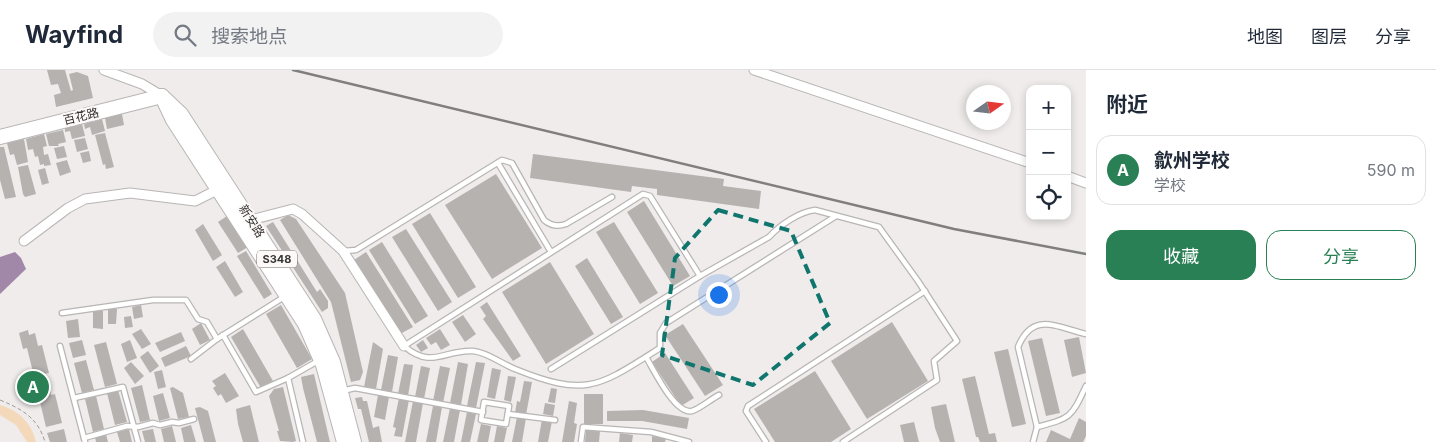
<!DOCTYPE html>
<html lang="zh">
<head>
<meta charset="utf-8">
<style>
	:root { --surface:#fff; --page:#f2f2f3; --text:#1f2937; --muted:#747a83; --line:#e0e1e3; --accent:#298055 }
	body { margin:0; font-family:Inter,"Noto Sans SC",sans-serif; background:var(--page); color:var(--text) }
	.controls { position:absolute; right:15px; top:15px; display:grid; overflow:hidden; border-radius:10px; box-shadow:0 2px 8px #0003 }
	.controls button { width:45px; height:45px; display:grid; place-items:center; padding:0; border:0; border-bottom:1px solid var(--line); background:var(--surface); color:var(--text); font:25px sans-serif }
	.compass { position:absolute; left:966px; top:15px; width:45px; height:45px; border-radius:50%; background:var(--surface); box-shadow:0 2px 8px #0003; rotate:76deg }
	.you { position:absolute; left:718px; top:224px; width:18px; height:18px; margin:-12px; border:4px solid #fff; border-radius:50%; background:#1a73e8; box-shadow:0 0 0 8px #1a73e833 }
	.badge { display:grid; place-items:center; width:32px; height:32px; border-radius:50%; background:var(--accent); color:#fff; font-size:16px; font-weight:700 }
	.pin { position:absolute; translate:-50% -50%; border:2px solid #fff; box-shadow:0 1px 5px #0006 }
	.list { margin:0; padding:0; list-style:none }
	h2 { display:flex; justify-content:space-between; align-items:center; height:65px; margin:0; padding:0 20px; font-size:21px }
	h2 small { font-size:16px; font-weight:400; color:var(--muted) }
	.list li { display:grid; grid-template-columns:32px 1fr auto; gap:15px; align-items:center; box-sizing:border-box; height:70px; margin:0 10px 10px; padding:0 10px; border:1px solid var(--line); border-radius:15px }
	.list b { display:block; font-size:19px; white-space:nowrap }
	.list p { margin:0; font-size:16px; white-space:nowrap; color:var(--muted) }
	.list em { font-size:16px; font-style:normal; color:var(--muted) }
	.actions { display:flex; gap:10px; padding:15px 20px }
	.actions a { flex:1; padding:11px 0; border:1px solid var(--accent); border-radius:15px; text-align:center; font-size:18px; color:var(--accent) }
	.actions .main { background:var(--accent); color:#fff }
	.icon { flex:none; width:28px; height:28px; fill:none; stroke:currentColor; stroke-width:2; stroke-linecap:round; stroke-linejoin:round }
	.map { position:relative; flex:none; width:1086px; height:372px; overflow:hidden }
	header { display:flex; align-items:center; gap:30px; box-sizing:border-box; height:70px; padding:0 25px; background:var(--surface); border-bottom:1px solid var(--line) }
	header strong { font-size:24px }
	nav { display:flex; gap:28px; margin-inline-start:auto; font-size:18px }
	.search { width:350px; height:45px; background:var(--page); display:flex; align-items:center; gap:12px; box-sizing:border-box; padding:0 18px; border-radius:28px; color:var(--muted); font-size:19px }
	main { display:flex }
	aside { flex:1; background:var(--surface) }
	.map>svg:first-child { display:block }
</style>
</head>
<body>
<header>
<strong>Wayfind</strong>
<div class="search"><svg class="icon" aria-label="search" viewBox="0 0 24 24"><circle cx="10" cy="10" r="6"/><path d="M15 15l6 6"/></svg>搜索地点</div>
<nav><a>地图</a><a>图层</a><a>分享</a></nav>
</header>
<main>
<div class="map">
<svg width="1086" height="372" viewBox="0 0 1086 372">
	<rect width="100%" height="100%" fill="#f0ecec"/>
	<path fill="#f3d9ba" d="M0,335C18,340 32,353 36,372H27L16,355L0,345Z"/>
	<path fill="#a288a8" d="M15,182L21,188L26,199L0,224V187Z"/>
	<g fill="#b5b2b0">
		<path d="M47,0H65L71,21L73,20L69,4L77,2L88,6L93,28L56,37L54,25L61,23L58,14L51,15Z"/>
		<path d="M122,44L124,55L107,59L105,48Z"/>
		<path d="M102,49L105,61L92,65L90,57L85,59L84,54Z"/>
		<path d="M82,54L85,66L72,69L70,61L65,62V58Z"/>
		<path d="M63,60L66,72L58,74L59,76H49L46,64Z"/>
		<path d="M105,63L114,97L106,99L105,94L103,95L95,65Z"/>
		<path d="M44,64L47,76L43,77L44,85L48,84L51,95L44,96V94L40,95L38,86L35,87L33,79L28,80L26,69Z"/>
		<path d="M85,68L88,79L77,82L74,70Z"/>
		<path d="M24,69L28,92L17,95L14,84L10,85L7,73Z"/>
		<path d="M64,76L67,87L57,89L54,78Z"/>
		<path d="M0,77H4L16,127L5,129L0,110Z"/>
		<path d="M89,81L91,91L83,93L80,83Z"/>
		<path d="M533,84L724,109L723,116L761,121L759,139L657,125V119L632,116L631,122L530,108Z"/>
		<path d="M67,90L71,102L60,106L56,93Z"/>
		<path d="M28,95L36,124L25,127L23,124L18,97Z"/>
		<path d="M45,98L49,113L42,115L38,100Z"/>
		<path d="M496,104L542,178L492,209L445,135Z"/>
		<path d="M644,131L690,206L673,216L627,142Z"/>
		<path d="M430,143L476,217L458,228L412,154Z"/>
		<path d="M288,145L296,149L345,223L363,302L360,310L351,312L331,232L280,150Z"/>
		<path d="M227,146L248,177L238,183L218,152Z"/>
		<path d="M273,152L317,222L320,219L328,231V238L322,242L266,156Z"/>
		<path d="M614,152L658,223L640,234L596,162Z"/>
		<path d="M203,154L222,185L213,191L195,160Z"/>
		<path d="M406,159L452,232L438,241L392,167Z"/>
		<path d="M382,172L428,246L415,254L369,180Z"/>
		<path d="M246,181L272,224L264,229L237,186Z"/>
		<path d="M366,182L413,257L400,264L354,190Z"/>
		<path d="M587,188L623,247L611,254L575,196Z"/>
		<path d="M225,191L243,222L235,227L216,197Z"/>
		<path d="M550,192L594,264L546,294L502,222Z"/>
		<path d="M487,232L521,286L513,291L483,249L486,246L480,237Z"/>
		<path d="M141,235L143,247L134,249L132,237Z"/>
		<path d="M281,235L312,289L297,298L266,244Z"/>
		<path d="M108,239H117L116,254H108Z"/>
		<path d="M93,241H103V259L93,258Z"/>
		<path d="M463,245L476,264L465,272L452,252Z"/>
		<path d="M131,246L133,257L125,258L124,247Z"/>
		<path d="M78,249L80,267L68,268L66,251Z"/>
		<path d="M892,252L928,311L867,349L831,291Z"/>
		<path d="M201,253L210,270L200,275L192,259Z"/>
		<path d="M683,254L723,315L705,326L665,265Z"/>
		<path d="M141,259L151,274L142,279L132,264Z"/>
		<path d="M243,259L273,311L261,318L231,267Z"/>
		<path d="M440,259L450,275L441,280L436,272L431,275L426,268Z"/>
		<path d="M28,260L29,265L35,263L38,276L42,275L49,303L34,306L27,278L23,279L19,263Z"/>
		<path d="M181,262L185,271L160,282L155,273Z"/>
		<path d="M1079,267L1086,303L1072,307L1064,270Z"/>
		<path d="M1042,268L1060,343L1046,346L1028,271Z"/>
		<path d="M82,270L86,285L73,288L69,273Z"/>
		<path d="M130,270L137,288L127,292L121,274Z"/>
		<path d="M423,270L428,278L421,282L416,275Z"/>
		<path d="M106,272L117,314L105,317L94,275Z"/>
		<path d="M373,272L383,279L376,319L364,317Z"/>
		<path d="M186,276L191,286L165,297L161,288Z"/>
		<path d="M1008,279L1026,354L1012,357L994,282Z"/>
		<path d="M148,281L159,296L150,303L140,287Z"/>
		<path d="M665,283L694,328L681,336L652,292Z"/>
		<path d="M388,285L398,287L392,322L381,320Z"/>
		<path d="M86,290L94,320L82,323L74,293Z"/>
		<path d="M131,292L144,306L135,314L124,298Z"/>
		<path d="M458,292L468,294L461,335L450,333Z"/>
		<path d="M476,292L485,293L476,338L467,336Z"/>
		<path d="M404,294L413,295L408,326L398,324Z"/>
		<path d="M421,296L430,298L424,329L415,327Z"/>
		<path d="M440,296L450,298L443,333L433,331Z"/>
		<path d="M492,298L501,300L495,329L487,327Z"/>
		<path d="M162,300L166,317L158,319L154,302Z"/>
		<path d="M815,301L851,359L831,372H775L754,339Z"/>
		<path d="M225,303L239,326L226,333L221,324L218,326L213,318L216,316L212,311Z"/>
		<path d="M314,304L329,368L330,372H317L303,318L301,307Z"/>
		<path d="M508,306L516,307L511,332L504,330Z"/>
		<path d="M975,306L989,364L995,363L997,372H980L978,367H976L962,309Z"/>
		<path d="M48,309L51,325L55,324L62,353L46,357L39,328L36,329L32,313Z"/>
		<path d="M524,311L532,312L526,345L515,343L517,331L520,332Z"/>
		<path d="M142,315L150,350L140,352L131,318Z"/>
		<path d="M173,317L183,323L189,347L178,349L170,318Z"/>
		<path d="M283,317L296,371L293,372L280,371L277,361H279L269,326L274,319Z"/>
		<path d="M551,318L557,319L555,333L548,332Z"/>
		<path d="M118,320L127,352L115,355L107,323Z"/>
		<path d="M163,323L170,348L159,351L153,326Z"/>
		<rect x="584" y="324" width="19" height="30"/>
		<path d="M378,325L389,327L385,350L374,347Z"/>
		<path d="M96,326L104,359L93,362L85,329Z"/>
		<path d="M362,327L363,331H367L373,358L379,356L382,372H369L361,339H358L355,328Z"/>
		<path d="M399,328L409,330L402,367L394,366L396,358L393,357Z"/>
		<path d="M413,331L423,333L416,372H405Z"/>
		<path d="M569,331L577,333L574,353L577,354L574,372H562Z"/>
		<path d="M545,333L555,335L553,346L543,344Z"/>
		<path d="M946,334L955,372H940L935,358L931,337Z"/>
		<path d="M250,335L259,372H243L238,354L236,339Z"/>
		<path d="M433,336L442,337L436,372H426Z"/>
		<path d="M200,337L208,341L216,372H204L195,338Z"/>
		<path d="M450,338L460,340L454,372H443Z"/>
		<path d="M643,340L689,348L687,359L642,351H607V341Z"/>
		<path d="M467,342L476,344L470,372H461Z"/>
		<path d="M517,347L526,348L522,372H512Z"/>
		<path d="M1079,348L1086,352V366L1083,372H1046L1051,360L1070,369Z"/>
		<path d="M542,349L552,351L548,372H538Z"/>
		<path d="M914,352L919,372H904L900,355Z"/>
		<path d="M481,354L491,356L488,372H477Z"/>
		<path d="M191,355L196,372H184L181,358Z"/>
		<path d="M172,356L176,372H164L161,359Z"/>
		<path d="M497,356L507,358L504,372H494Z"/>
		<path d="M64,359L67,372H50L47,363Z"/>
		<path d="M129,359L132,372H120L117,362Z"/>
		<path d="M153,359L156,372H145L142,361Z"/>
		<path d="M586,360L600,361L599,372H585Z"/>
		<path d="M620,363L633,365L632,372H619Z"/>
		<path d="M106,364L108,372H96L95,367Z"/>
		<path d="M652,366L666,368L665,372H652Z"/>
	</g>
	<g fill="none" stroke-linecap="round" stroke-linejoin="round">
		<g stroke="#b9b5b5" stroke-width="7">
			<g id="lane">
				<path d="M498,93L551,182"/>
				<path d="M344,181L356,180L502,90L512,93L544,150C551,156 558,157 566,154L612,127"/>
				<path d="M700,206L650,126L643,124L404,276C432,300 445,279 473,281C487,282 502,294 515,299C587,328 598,317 660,278V263L666,253L836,146"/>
				<path d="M62,243L153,230H186L198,249L207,252L217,269"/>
				<path d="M223,265L256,322L288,308L318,291"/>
				<path d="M60,276L85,372"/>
				<path d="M646,287C654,300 675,345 692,341C701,338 711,329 719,325"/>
				<path d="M191,289L217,269L284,227"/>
				<path d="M551,299L700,206L769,167C780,155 799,142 815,140L879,157L918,211L957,271L934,291L937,310L843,372"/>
				<path d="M288,308L303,372"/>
				<path d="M342,321L355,318L483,342"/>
				<path d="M74,328L123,317L138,372"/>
				<path d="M484,332L509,336L506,354L481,350Z"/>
				<path d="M508,344L555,350"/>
				<path d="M1037,357C1071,348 1071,348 1086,316"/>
				<path d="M84,368L127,356L138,357L153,353L160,355L172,352L179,353L194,349"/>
				<path d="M581,372L583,357L651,362L689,372"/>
				<path d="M766,372L746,341L748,336L925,221"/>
				<path d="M1033,372L1037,357L1018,277C1033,241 1056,257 1086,264"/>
			</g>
		</g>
		<g stroke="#b9b5b5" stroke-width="11">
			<g id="street">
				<path d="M104,0L142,14L162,26"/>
				<path d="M754,0L1030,93"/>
				<path d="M1067,106L1086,113"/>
				<path d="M251,150L293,139L302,144L343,181L404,276"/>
				<path d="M24,171L68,138L85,129L130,123L195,131L219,119"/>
			</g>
		</g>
		<g stroke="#b9b5b5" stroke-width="16">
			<g id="primary">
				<path d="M162,26L181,44L314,249L333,292L354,372"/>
				<path d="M165,33L173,50L305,254L323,295L344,372"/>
				<path d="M0,67L162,26"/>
			</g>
		</g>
		<path stroke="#9d9a9a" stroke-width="1" stroke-dasharray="4 2.5" stroke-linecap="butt" d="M0,330C22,339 38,348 45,372"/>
		<use href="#lane" stroke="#fff" stroke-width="4.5"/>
		<use href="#street" stroke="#fff" stroke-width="9"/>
		<use href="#primary" stroke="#fff" stroke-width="14"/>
		<path stroke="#817e7e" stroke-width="2.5" d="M293,0L954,159L1086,184"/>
	</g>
	<path fill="none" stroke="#0f766e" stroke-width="4" stroke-dasharray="10 6" stroke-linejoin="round" d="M718,140L791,161L830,253L753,315L662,285L675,188Z"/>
	<g text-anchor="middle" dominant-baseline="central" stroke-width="4" stroke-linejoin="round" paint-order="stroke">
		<rect fill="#fef9f9" stroke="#716e6e" stroke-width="1" x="257" y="180.5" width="40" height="17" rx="4"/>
		<g font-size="11" font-weight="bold" fill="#353333">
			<text x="277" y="189">S348</text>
		</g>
		<g font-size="12" fill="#353333" stroke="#fef9f9">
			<text transform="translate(81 46) rotate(-14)">百花路</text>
			<text transform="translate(252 151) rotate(57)">新安路</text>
		</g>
	</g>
</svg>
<div class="controls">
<button>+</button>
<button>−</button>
<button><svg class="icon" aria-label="locate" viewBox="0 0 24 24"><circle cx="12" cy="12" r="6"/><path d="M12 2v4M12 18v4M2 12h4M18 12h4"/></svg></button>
</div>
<svg class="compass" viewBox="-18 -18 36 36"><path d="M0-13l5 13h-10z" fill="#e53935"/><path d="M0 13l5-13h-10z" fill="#747a83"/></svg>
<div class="you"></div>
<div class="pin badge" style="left:33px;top:317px">A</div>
</div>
<aside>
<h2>附近<small></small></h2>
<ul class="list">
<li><span class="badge">A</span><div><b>歙州学校</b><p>学校</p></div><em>590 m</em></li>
</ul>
<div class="actions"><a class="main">收藏</a><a>分享</a></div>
</aside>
</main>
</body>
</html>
